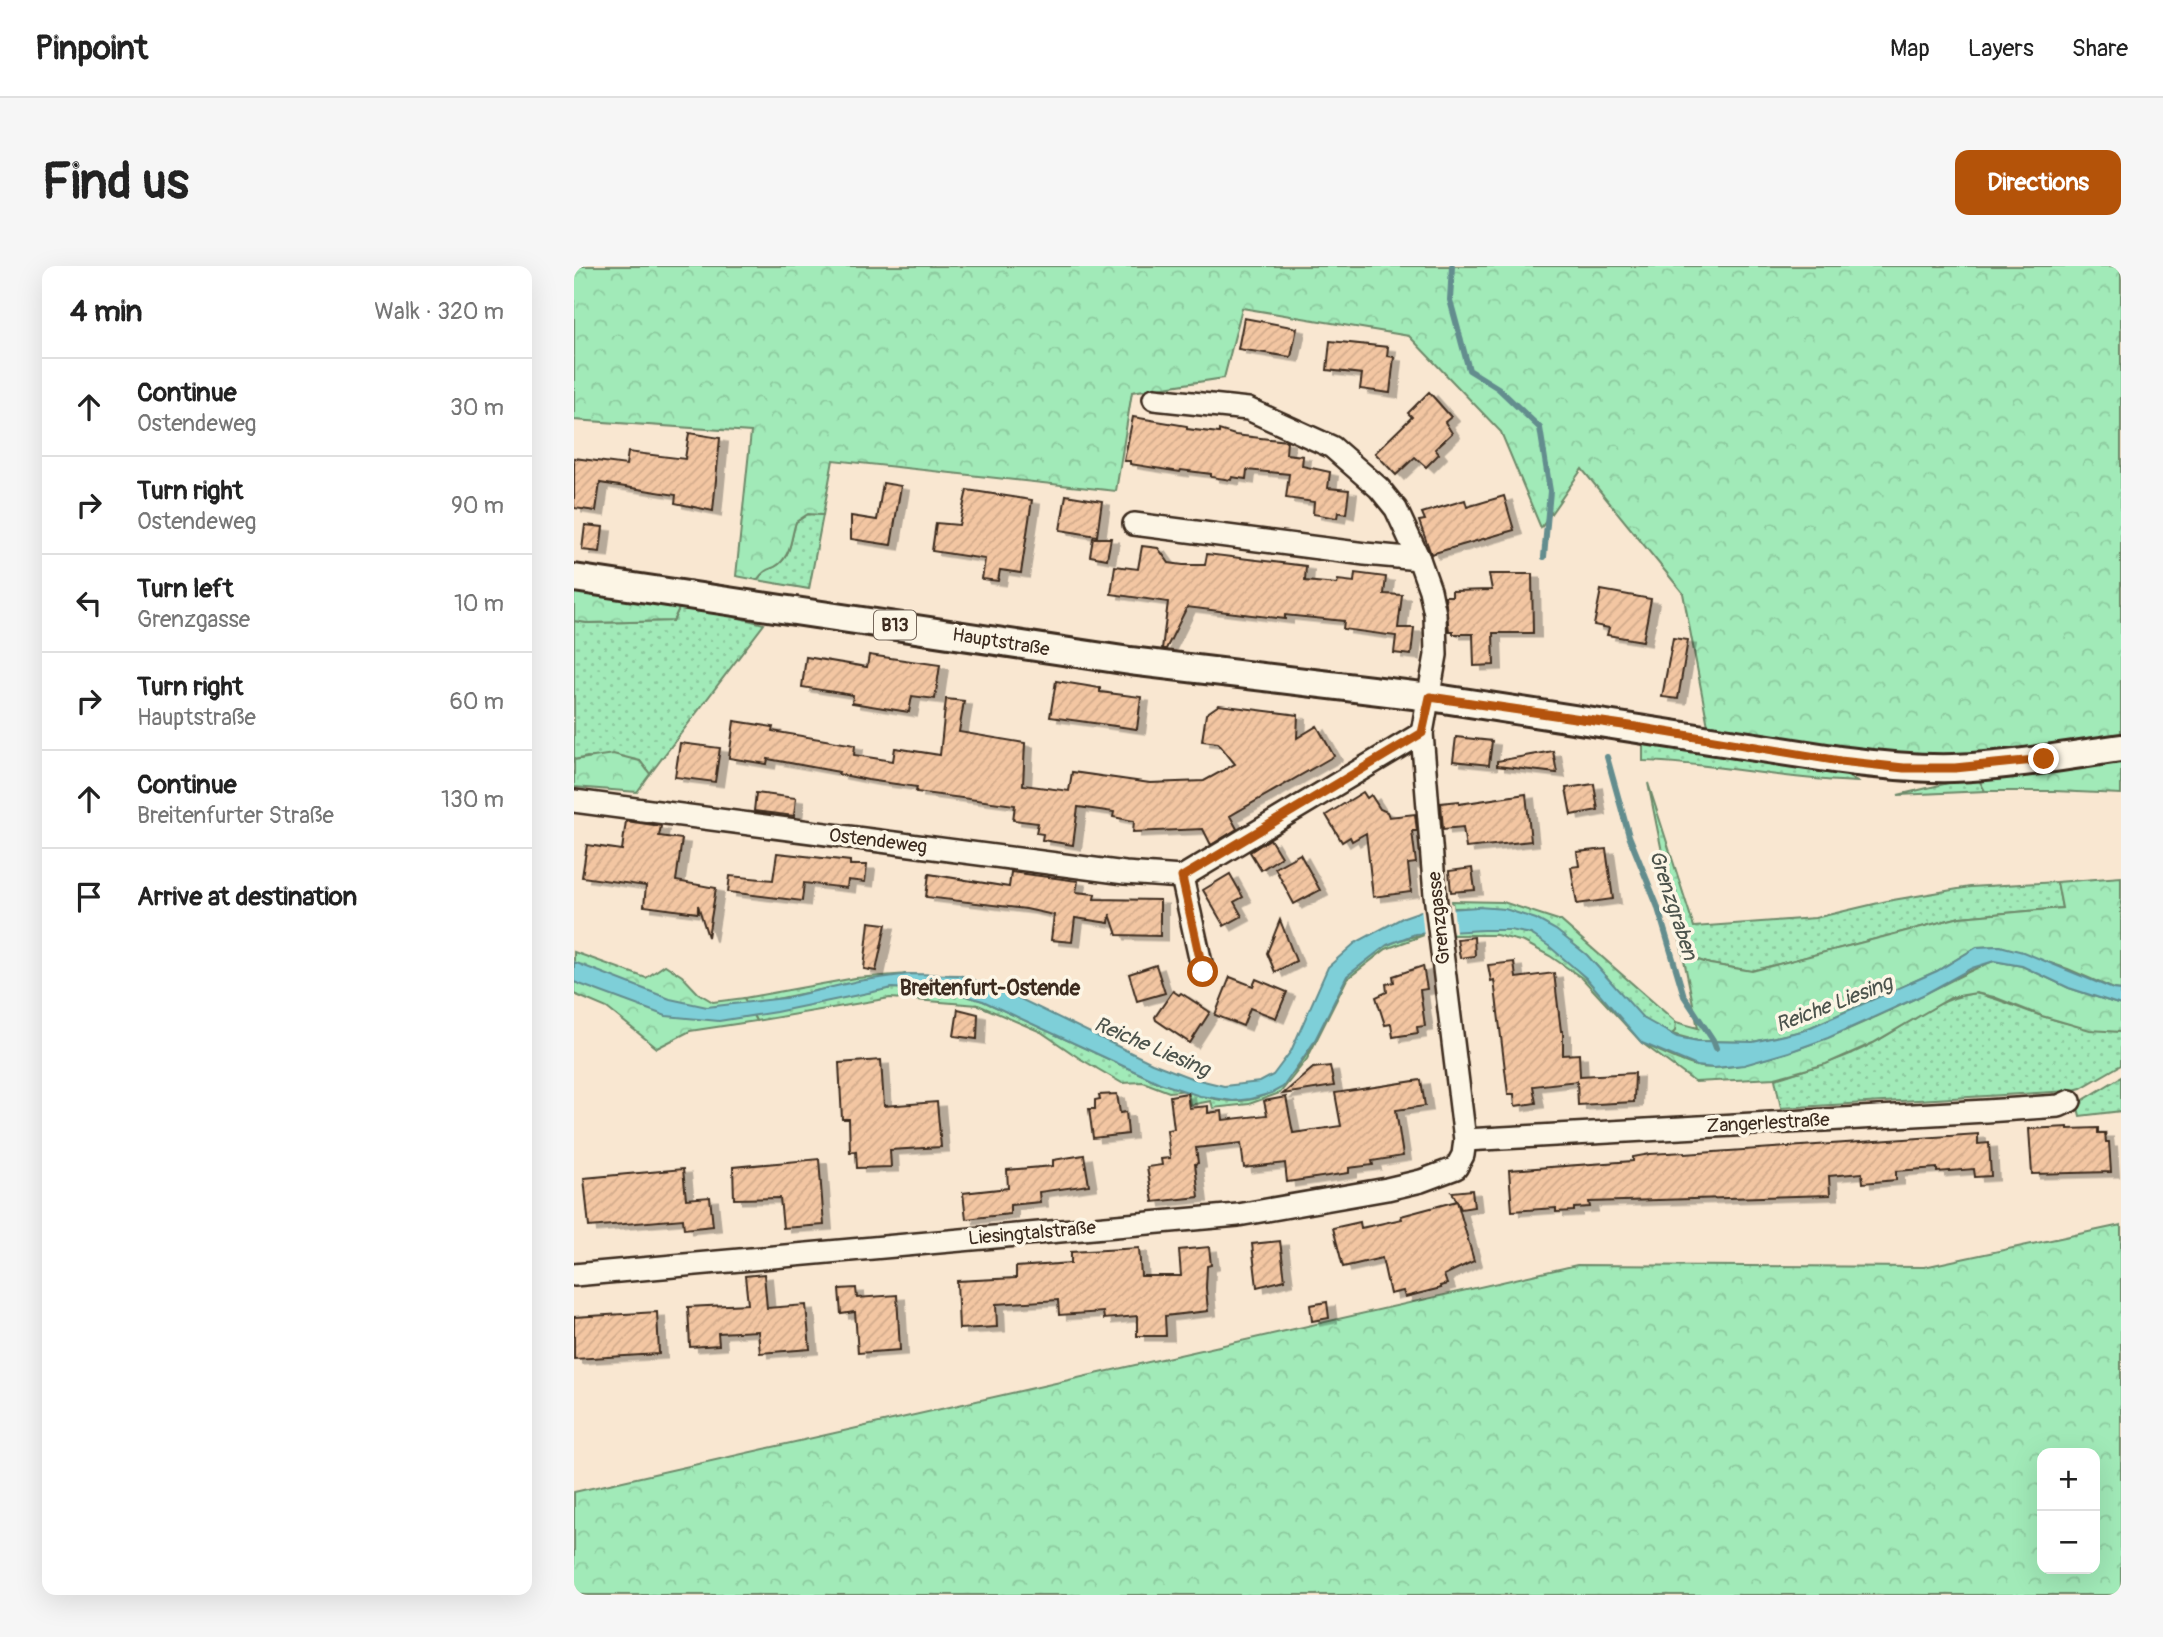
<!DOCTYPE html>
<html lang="en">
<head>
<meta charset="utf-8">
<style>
	:root { --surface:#fff; --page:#f6f6f6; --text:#222; --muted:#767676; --line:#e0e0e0; --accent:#b45309 }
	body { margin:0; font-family:Pangolin,sans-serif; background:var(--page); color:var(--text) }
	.controls { position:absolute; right:21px; bottom:21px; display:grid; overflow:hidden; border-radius:14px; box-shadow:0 7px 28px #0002 }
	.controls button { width:63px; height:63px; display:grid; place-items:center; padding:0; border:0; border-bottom:2px solid var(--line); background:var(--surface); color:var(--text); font:35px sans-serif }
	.stop { position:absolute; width:21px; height:21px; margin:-16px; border:5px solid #b45309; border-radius:50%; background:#fff }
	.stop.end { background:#b45309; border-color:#fff; box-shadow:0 2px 7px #0008 }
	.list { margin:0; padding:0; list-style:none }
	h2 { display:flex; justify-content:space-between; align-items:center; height:91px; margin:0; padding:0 28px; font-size:30px }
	h2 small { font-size:23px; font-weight:400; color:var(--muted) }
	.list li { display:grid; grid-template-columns:46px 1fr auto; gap:21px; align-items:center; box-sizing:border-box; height:98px; padding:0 28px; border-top:2px solid var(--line) }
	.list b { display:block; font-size:26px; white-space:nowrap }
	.list p { margin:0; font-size:23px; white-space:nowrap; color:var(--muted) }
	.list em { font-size:23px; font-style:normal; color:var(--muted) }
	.icon { flex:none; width:38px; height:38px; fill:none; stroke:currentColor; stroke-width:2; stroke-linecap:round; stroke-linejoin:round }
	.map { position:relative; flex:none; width:1547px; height:1329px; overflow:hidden; border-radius:14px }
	header { display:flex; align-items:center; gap:42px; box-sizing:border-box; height:98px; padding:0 35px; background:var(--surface); border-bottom:2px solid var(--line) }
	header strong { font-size:33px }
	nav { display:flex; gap:38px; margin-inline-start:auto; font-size:24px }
	.intro { display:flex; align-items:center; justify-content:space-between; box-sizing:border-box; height:168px; padding:0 42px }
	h1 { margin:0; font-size:49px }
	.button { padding:18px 32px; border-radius:14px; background:var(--accent); color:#fff; font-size:24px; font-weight:700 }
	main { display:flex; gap:42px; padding:0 42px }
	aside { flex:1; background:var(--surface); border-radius:14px; box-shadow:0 7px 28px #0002 }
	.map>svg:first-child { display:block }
</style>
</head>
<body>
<header>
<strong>Pinpoint</strong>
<nav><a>Map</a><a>Layers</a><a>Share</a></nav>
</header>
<div class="intro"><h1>Find us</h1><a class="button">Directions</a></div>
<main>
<aside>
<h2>4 min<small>Walk · 320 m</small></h2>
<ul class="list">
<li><svg class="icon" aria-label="ahead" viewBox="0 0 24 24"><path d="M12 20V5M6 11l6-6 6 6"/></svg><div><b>Continue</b><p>Ostendeweg</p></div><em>30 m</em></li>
<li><svg class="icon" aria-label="right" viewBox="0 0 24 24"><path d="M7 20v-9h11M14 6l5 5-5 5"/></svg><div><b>Turn right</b><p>Ostendeweg</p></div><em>90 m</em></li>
<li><svg class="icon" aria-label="left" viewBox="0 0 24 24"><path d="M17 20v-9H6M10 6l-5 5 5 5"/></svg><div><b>Turn left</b><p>Grenzgasse</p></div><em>10 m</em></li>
<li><svg class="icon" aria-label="right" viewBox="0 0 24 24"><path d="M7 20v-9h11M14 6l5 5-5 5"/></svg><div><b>Turn right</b><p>Hauptstraße</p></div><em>60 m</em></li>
<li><svg class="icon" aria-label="ahead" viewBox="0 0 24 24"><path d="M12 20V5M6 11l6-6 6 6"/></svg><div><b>Continue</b><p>Breitenfurter Straße</p></div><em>130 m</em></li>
<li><svg class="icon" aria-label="arrive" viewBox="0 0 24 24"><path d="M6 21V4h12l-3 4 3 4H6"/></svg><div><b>Arrive at destination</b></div></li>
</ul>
</aside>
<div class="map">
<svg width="1547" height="1329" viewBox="0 0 1547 1329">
	<defs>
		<pattern id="grass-dots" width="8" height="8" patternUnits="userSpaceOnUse" patternTransform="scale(1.75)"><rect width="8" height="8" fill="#a1eab8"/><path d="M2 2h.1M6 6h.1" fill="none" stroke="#8cc99e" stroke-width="1.8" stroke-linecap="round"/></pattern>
		<pattern id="forest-crowns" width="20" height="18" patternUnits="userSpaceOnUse" patternTransform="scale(1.75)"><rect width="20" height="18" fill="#a1eab8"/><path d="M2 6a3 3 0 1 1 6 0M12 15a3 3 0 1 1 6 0" fill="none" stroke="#8cc99e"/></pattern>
		<pattern id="building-hatch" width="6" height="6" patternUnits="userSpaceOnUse" patternTransform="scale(1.75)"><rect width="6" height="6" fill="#f3c6a2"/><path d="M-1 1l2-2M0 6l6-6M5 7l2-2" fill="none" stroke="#d1aa8b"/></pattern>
		<filter id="shadow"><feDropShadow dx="8" dy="4.5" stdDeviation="0" flood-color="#0004"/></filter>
	</defs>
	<rect width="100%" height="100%" fill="#f9e7d1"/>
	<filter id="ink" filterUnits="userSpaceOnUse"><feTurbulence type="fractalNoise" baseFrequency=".0143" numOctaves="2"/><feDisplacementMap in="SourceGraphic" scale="14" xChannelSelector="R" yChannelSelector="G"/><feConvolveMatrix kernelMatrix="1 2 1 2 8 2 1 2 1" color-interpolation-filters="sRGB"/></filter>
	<g filter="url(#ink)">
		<g fill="url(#grass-dots)" stroke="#6e8a6b" stroke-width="2">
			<path d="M234,248L249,249L235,323L183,314C193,300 196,305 205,298C218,287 217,270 222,256Z"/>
			<path d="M107,338L190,358L76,508L66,495L13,491L0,494V355L13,357L99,355Z"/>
			<path d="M1069,471L1261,503L1283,516C1211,514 1141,497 1069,495Z"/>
			<path d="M1404,510L1411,525L1324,529Z"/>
			<path d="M1074,517L1120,661L1241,652L1313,635L1396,621L1483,616L1488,642L1386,651L1178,705L1136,698L1109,689Z"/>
			<path d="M878,635L929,636L987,655L1102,756V766L1098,768C1089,763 1077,759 1069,752C1054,741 1043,722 1030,708C985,658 947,640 879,642Z"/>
			<path d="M885,664C908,664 934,660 956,668C991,681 1043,748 1068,777L1008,712L976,690L950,676L922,669H850L812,683L773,713L733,793L706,827L675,838L639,842L637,835L616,839L614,824L595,826L569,816L548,817L505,792L467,766L404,739L316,732L182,755L179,749L318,722L375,725L409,735L586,817C610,823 633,834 659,835C714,837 737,784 756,742C761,731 766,718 774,709C807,673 840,668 885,664Z"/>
			<path d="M335,708C281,715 228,729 173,738L170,732L281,712Z"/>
			<path d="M1401,727C1423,732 1444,742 1465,749C1492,758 1519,764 1547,766V799L1507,822L1496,825L1207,842L1201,813C1234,803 1268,794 1299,777C1336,758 1358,734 1401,727Z"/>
			<path d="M1547,811V845L1506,850L1503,838Z"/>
		</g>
		<g fill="url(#forest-crowns)" stroke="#6e8a6b" stroke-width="2" fill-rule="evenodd">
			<path d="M0,0H1547V528L1480,525H1411L1405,514L1332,492L1210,475L1134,460L1109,327L1008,203L967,262L927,166L835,70L668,42L650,112L558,126L542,225L259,194L249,249L234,248L222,256C217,270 218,287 205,298C197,305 193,300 183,314L162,310L177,166L0,154Z"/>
			<path d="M0,314L107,338L99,355L13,357L0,355Z"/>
			<path d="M39,488L66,495L76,508L63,526L0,521V494Z"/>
			<path d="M1547,611V724L1540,723L1494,703L1426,680L1403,681L1363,705L1228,765L1179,776L1124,775L1098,768L1101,765L1102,756L1124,762L1109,689L1136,698L1178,705L1386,651L1488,642L1483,616Z"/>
			<path d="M0,686L72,712L91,699L108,710L124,727L139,736L170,732L182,755L116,765L83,782L33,742L0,728Z"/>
			<path d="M1420,695L1448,700L1495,722L1547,739V766L1516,764L1468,750L1420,731L1402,727L1378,731L1299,777L1252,798L1201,812L1121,816L1068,777C1085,785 1104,795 1122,800C1144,805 1169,799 1190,793C1245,778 1297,754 1348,729C1372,718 1395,704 1420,695Z"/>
			<path d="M1547,959V1329H0V1226L1003,999L1350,1001ZM1468,1187H1521V1303H1468Z"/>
		</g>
		<path fill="#7ecfd8" stroke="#638d8e" stroke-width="2" d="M904,641L931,643L962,653L982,664L1013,689L1069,752L1103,771L1124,775L1179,776L1228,765L1363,705L1403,681L1426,680L1449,686L1539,723L1547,724V739L1495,722L1448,700L1420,695L1398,702L1351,728L1254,772L1215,786L1170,799L1140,802L1123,800L1068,777L1012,712L976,681L957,668L936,664H909L841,668L813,679L773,710L740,776L709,821L698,827L676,833L659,835L626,830L586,817L409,735L375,725L318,722L202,746L145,755L92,750L0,716V696L96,733L133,741L211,732L284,715L335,708L385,709L426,723L578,797L617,812L650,820L686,816L699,809L717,785L754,701L781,677L830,651L847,645Z"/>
		<path fill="#f9e7d1" d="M879,638L882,667L850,671L847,641Z"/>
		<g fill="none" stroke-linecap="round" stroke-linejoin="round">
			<g stroke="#638d8e" stroke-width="6">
				<path d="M878,0L876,34L895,104L924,122L966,162L976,225L970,291"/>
				<path d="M1033,491L1055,570L1083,639L1110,730L1139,774L1142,782"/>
			</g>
		</g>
		<g fill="url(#building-hatch)" stroke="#3b2a1e" stroke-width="2" filter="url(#shadow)">
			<path d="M670,52L723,62L717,91L664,83Z"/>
			<path d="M756,75L814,81L813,90L820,91L816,127L786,123L788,108L753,104Z"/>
			<path d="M855,126L877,151L871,156L878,167L861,183L865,188L852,201L841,191L822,209L801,187L838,151L834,147Z"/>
			<path d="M559,151L613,160V163L645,167V164L661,169L713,175L712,188L729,190L728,200L756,206L754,222L775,224L772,248L764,246L763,252L739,248L740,236L712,232L715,208L673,204L672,213L658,211L657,214L637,211V208L607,204L606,206L556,198V195H550Z"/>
			<path d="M115,167L146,172L139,245L101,237L102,229L26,217L22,245L0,242V192L52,199L54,186L111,193Z"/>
			<path d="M309,217L327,220L317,279L277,273V250L303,254Z"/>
			<path d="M393,224L458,234L447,307L426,304L424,315L408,313L411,293L358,285L362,257L385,259Z"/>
			<path d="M492,229L528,235L523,270L486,264Z"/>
			<path d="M930,230L940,264L857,288L845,255L851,254L848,247L891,234L893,241Z"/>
			<path d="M11,259L29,261L26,286L8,284Z"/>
			<path d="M519,272H537L533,293L516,290Z"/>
			<path d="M568,280L584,282L595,297L609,299H631L633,288L732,300L731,315L763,318L764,314L780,316L781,307L812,311L810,328L828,329L824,362H840L837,389L820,387L822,370L769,363L770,355L711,349V353L613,341L592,383H588L594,336L537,328L541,300L564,303Z"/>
			<path d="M915,308H958L959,367H919L920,399L900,400L899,368H879V365H875L871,330H878V325L918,324Z"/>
			<path d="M1027,324L1077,333L1069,375L1033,369L1035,362L1020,359Z"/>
			<path d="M1099,372L1114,374L1104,433L1088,431Z"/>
			<path d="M295,389L366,399L361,433L338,430L335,446L278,437L279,429L228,421L232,391L293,401Z"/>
			<path d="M482,415L526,422V426L567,431L563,463L476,451Z"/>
			<path d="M372,433L390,435L385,466L451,477L449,519L495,525L498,506L576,517L630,515L661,498L644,477L628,475L632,448L645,439L724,449L723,472L743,460L760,490L656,550L663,563L637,579L629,563L559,566L560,555L539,551L540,546L504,541L499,579L468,574L469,568L462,567L464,557L439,554L441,539L342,526L343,521L294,514L264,508L265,506L194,493L193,498L155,492L160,455L199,461L198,465L281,479L280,489L319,495L321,482L366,489Z"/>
			<path d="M882,471L918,475L915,499L879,495Z"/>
			<path d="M106,477L146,482L141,516L101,511Z"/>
			<path d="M979,485L983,507L923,500V495Z"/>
			<path d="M1020,518L1024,544L997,549L992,522Z"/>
			<path d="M789,526L793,532L797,529L806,543L813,546L815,551L841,548L843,565H838L842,597L834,598L837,626L799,631L792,567L778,575L776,571L768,576L752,549Z"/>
			<path d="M182,527L222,532L220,550L180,545Z"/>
			<path d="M952,528L957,575L892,582L889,561L869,563L867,537L885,535V538Z"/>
			<path d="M52,555L87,560L85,570L108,573L102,615L142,622L134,671L124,639V647L70,640L72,620L8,611L13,579L48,584Z"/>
			<path d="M696,573L707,591L687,604L676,586Z"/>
			<path d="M1032,583L1039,633L1003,638L997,601L1005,600L1003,586Z"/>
			<path d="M203,587L276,595V599H293L291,616L274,614L273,622L230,617L228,635L154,626L156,610L199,614Z"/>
			<path d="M726,588L746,624L720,638L701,602Z"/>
			<path d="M898,602L901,624L877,626L875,605Z"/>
			<path d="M437,606L504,615L502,626L521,628L520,633L586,634V670L543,669L536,648L535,657L501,652L498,676L477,674L480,649L452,643L352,631L355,608L435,621Z"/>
			<path d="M656,608L669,631L660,636L668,650L650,660L629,624Z"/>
			<path d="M706,654L722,695L701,706L693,687Z"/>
			<path d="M295,656L312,658L302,705L290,703Z"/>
			<path d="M900,671L901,690L886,692L883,673Z"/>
			<path d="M940,696L942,712L980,707L987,765H989V789L1005,788L1006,810L1061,807L1060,836L1004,839L1003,815L959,820L962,837L941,840L940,828H934L920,714L917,715L914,699Z"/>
			<path d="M582,699L591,727L563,735L555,708Z"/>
			<path d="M849,700L853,723L846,724L851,760L843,761L844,767L819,771L817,758L811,759L802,731L813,726L812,718L820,716L819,710Z"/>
			<path d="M656,711L679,720L682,713L713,726L702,752L676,742L669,760L641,749Z"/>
			<path d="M599,725L605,729L607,727L636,746L616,777L582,754L581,751Z"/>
			<path d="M384,743L404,748L403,773L380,770Z"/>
			<path d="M307,794L310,840L363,836L367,881L316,884L317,901L283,902L282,885L276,886L275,853H268L265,797Z"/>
			<path d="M756,800L760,820L709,828L739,802Z"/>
			<path d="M847,814L851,840L822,844L829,890L798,895L799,899L775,902V907L713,916L711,897L670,902L667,877L622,882L624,897L621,898L625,931L579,936L573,901L588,899L587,893L596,892L593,864L600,863L596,830L613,827L615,842L634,840V847L648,845L649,854L693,849L690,835L712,831L719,867L767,860L761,827Z"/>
			<path d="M543,828L546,847L552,846L554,868L519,872L515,843H521V834L526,833L525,829Z"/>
			<path d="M1494,861V863L1524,862V867H1531L1532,876H1535L1537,906L1458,908L1455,863Z"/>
			<path d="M1404,868V878L1415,877L1417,910L1401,911L1400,903L1363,906V902L1322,905V914L1289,917L1288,907L1255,910L1256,929L1015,936L1016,941L1000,942V945L982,946V942L938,945L935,904L1059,895V891L1076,888L1111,886V888Z"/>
			<path d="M510,889L515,919L465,926L466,936L436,939V948L392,953L389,927L434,922L433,904L479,900V894Z"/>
			<path d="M245,893L250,959L209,962L206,932L160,933L159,901Z"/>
			<path d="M109,903L112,933L136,931L139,960L110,963L109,953L15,961L10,912Z"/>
			<path d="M898,924L900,941L887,943L878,926Z"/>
			<path d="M883,935L900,995L870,1009L873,1018L866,1020L867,1022L831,1031L829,1025L816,1028L808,992L769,1001L759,962L786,956L787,962L828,953L827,950Z"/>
			<path d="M706,975L711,1014L683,1021L678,978Z"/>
			<path d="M635,981L637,999L633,1000L632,1022L634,1045L591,1050L592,1070H563V1050L530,1053L529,1046L485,1049L484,1034L422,1038L423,1061L385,1063L383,1015L442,1012V1001L497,997V986L565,982L567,1010H607L605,984Z"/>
			<path d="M190,1008L193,1042L232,1039L236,1083L186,1087L184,1065L144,1067L145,1079L116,1081L114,1041L174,1038L171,1010Z"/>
			<path d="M282,1022L283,1032L323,1029L326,1084L284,1087L281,1046L267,1048L265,1023Z"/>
			<path d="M753,1036L755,1052L738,1055L736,1039Z"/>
			<path d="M83,1046L85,1088L0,1093V1051Z"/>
		</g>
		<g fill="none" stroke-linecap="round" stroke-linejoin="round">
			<g stroke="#3b2a1e" stroke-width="26">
				<g id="minor">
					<path d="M560,258L791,288L845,293"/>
					<path d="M0,535L551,607L608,611L848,467"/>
					<path d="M608,611L629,706"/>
					<path d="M891,874L1412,845L1485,840L1496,835"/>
					<path d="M0,1009L664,949L813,923L847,915L882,902L889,889L891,874L861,629L848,467L862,389L861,348L856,324L845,293L822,243L805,222L758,181L674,143L580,133"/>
				</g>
			</g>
			<g stroke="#3b2a1e" stroke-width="32">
				<path id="major" d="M0,312L556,395L856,431L1266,494C1304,499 1341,503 1379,502C1435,500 1492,490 1547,482"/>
			</g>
			<use href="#minor" stroke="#fcf5e5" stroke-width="21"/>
			<use href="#major" stroke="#fcf5e5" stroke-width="26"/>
		</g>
	</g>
	<g fill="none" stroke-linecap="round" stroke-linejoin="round" filter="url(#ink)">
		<path stroke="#b45309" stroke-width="9" d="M629,706L608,611L848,467L856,431L1056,460L1266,495L1330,502H1381L1470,493"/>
	</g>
	<g text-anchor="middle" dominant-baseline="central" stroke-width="7" stroke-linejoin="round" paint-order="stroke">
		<rect fill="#fcf5e5" stroke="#75675a" stroke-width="2" x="300" y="344.5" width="42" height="29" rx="5"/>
		<g font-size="18" font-weight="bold" fill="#3b2a1e">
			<text x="321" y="359">B13</text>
		</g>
		<g font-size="19" fill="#3b2a1e" stroke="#fcf5e5">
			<text transform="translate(427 376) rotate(9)">Hauptstraße</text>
			<text transform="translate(304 575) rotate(7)">Ostendeweg</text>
			<text transform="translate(865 652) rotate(-96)">Grenzgasse</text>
			<text transform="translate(1194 857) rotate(-3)">Zangerlestraße</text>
			<text transform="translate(458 967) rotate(-5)">Liesingtalstraße</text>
		</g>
		<g font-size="21" font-style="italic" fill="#4c534c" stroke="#fcf5e5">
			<text transform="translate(1099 639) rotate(72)">Grenzgraben</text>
			<text transform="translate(1260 738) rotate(-21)">Reiche Liesing</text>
			<text transform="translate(578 781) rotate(23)">Reiche Liesing</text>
		</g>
		<g font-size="21" font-weight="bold" fill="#3b2a1e" stroke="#fcf5e5">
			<text x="416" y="722">Breitenfurt-Ostende</text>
		</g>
	</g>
</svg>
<div class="controls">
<button>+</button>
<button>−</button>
</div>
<div class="stop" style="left:629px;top:706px"></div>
<div class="stop end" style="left:1470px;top:493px"></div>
</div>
</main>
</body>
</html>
